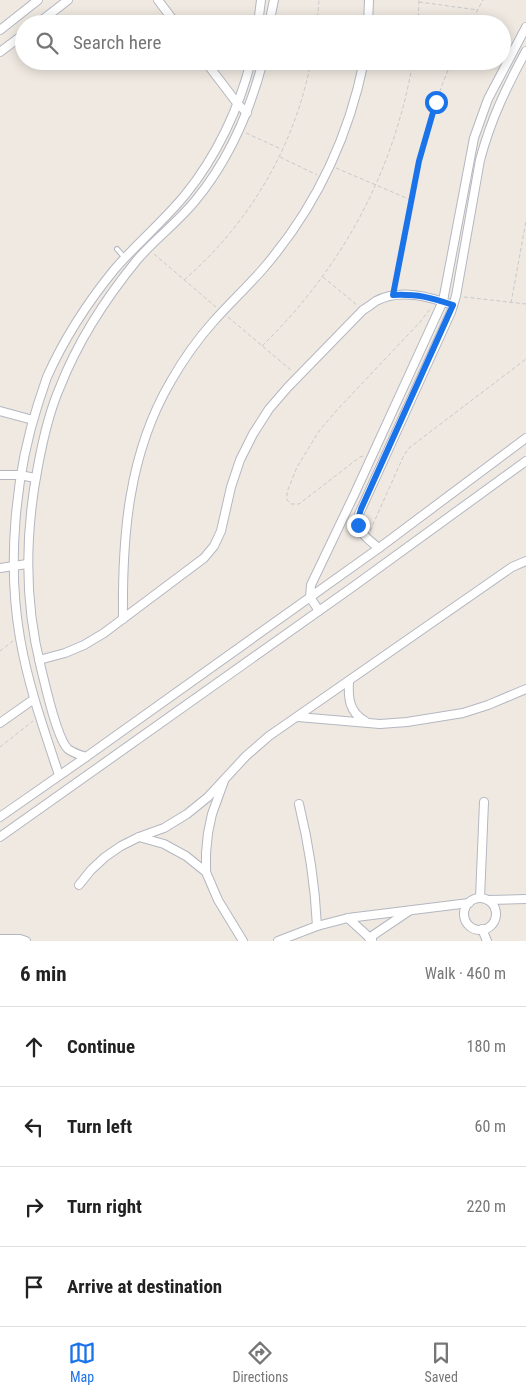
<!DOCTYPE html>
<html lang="en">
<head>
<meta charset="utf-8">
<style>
	:root { --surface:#fff; --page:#f6f6f6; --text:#222; --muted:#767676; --line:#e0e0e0; --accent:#1a73e8 }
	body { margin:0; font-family:"Roboto Condensed",sans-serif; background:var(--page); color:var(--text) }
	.stop { position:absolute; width:15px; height:15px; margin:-11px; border:4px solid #1a73e8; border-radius:50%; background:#fff }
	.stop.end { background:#1a73e8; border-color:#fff; box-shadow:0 1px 5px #0008 }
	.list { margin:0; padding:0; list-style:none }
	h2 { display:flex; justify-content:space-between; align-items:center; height:65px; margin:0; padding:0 20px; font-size:21px }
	h2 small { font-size:16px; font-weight:400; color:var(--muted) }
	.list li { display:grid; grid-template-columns:32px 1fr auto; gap:15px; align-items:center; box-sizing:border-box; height:80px; padding:0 20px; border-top:1px solid var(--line) }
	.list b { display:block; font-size:19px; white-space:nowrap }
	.list em { font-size:16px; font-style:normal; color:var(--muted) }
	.icon { flex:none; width:28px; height:28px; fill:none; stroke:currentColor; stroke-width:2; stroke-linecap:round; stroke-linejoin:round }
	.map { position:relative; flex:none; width:526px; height:941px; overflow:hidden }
	.search { position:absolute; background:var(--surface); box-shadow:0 2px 12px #0003; left:15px; right:15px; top:15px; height:55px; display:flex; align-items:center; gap:12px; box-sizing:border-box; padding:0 18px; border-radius:28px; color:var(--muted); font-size:19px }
	.sheet { height:385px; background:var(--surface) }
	nav { display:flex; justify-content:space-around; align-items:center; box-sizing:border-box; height:70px; border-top:1px solid var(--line); background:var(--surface); font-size:14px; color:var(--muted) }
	nav a { display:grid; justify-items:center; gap:2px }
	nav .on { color:var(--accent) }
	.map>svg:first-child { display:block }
</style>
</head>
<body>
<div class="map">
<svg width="526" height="941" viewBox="0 0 526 941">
	<rect width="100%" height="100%" fill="#efe9e1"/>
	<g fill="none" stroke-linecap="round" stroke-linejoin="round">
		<g stroke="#b4b7c1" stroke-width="6">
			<path id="lane" d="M117,249L125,258"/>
		</g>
		<g stroke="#b4b7c1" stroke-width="10">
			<g id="street">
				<path d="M158,0L176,24"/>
				<path d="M37,24L68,0"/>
				<path d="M258,24L261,0"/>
				<path d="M269,24L274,0"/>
				<path d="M368,24L369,0"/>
				<path d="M0,30L38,0"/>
				<path d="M0,52L24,34"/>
				<path d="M205,61L237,103L247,113"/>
				<path d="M0,411L33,420"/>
				<path d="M0,475H20L35,478"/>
				<path d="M379,548C367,539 356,531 359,514L451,312L456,296L480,160C491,119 506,88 526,51"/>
				<path d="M0,568L27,564"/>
				<path d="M319,611L310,597L311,585L355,493L443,301L474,138L488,99L526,27"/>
				<path d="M123,619C122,537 128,454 171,381C183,360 197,340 213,322C229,304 246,288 262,270C315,209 348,140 364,61"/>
				<path d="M39,660L65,653L84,645L104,633L204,558L214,546L221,531L231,487L240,460L253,434L269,409L288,387L363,310C368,307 372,304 376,301C400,288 430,297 453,305"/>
				<path d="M349,681C348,698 349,712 365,721"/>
				<path d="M298,717L380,724L407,722L463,713L488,705L526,689"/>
				<path d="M0,723L34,699"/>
				<path d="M86,757C80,755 73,753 68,749C57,739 45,684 41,668C24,601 25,533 38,466C43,439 49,412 60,387C78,341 106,298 137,260C155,239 177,223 195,201C228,161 250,111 263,61"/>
				<path d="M59,775C44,730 28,685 20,638C7,564 15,475 38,404C41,395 44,386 47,377C64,339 88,302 114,270C136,244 163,222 185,195C216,157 239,109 251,61"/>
				<path d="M224,781L212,814L208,833L206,853V872L218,900L243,941"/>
				<path d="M299,804C309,845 315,884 317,926"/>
				<path d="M0,817L86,757L379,548L526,438"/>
				<path d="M0,837L354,586L526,461"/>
				<path d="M139,837L164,844L186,856L206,872"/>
				<path d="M79,885L91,870L105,857L121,846L139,837L164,828L187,814L208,797L246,756L269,736L512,567L526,561"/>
				<path d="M480,898L484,802"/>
				<circle cx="480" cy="914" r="16"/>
				<path d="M488,900L526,899"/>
				<path d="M348,918L372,940"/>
				<path d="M482,929L487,941"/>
				<path d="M369,938L409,911"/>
				<path d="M0,939H20L26,941"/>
				<path d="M278,941L317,926L348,918L469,903"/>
			</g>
		</g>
		<g stroke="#c9c9c9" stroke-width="1" stroke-dasharray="4 2.5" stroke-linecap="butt">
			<path d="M419,2L478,10"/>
			<path d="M317,24L319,0"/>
			<path d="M418,24L419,0"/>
			<path d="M470,24L483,0"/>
			<path d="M246,133L281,149"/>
			<path d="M280,157L317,175"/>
			<path d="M336,168L411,200"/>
			<path d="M154,254L216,307"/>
			<path d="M323,277L357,305"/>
			<path d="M184,280C249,224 295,146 311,61"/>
			<path d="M394,288C409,211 420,133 452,61"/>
			<path d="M464,297L526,304"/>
			<path d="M511,303L526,221"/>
			<path d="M228,317L292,371"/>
			<path d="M262,346C342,268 394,172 413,61"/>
			<path d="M363,456L360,457L299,504H291L287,500V492L297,467L319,431L337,410L420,322L431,308"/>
			<path d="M370,531L404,455L409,448L526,359"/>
			<path d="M0,651L13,641"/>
			<path d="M0,747L33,721"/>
		</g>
		<use href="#lane" stroke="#fff" stroke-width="4"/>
		<use href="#street" stroke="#fff" stroke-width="8"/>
	</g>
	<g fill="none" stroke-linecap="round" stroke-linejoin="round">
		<path stroke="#1a73e8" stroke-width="6" d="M358,525V519L361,509L453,305C429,297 418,294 393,295L419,161L436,102"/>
	</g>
</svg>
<div class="stop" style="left:436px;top:102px"></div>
<div class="stop end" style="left:358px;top:525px"></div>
<div class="search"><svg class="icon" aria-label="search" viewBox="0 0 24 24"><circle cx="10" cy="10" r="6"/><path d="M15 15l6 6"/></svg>Search here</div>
</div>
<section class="sheet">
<h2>6 min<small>Walk · 460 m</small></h2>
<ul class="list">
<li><svg class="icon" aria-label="ahead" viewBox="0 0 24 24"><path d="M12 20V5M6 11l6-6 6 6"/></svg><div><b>Continue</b></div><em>180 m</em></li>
<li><svg class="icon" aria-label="left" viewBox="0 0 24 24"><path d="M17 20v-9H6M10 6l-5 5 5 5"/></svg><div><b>Turn left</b></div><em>60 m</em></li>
<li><svg class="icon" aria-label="right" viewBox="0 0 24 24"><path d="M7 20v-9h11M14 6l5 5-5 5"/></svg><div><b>Turn right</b></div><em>220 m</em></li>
<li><svg class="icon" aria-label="arrive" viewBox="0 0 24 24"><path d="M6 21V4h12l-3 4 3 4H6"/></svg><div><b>Arrive at destination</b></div></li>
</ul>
</section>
<nav>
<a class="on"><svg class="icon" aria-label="map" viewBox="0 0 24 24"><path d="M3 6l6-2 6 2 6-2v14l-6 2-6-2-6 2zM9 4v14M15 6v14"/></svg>Map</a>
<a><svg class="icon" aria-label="directions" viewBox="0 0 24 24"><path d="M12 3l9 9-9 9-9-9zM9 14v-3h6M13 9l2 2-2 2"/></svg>Directions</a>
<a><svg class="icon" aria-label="saved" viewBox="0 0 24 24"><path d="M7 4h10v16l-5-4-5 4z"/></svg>Saved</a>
</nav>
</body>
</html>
